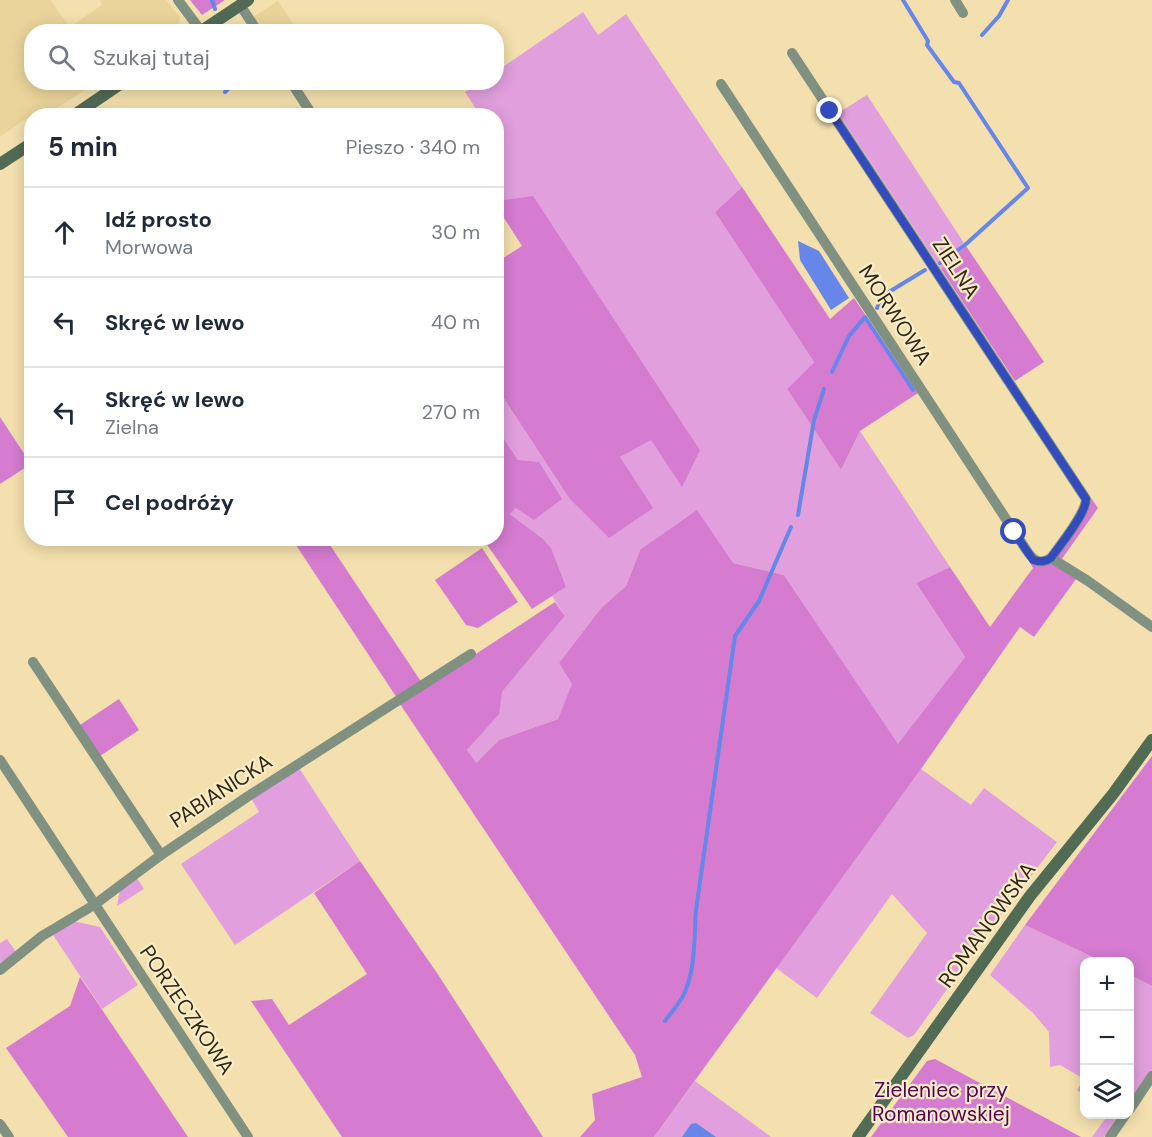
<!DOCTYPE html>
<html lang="pl">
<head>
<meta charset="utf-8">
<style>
	:root { --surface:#fff; --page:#f2f2f3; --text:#1f2937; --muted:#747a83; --line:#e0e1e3 }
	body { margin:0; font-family:"DM Sans",sans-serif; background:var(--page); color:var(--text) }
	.controls { position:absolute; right:18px; bottom:18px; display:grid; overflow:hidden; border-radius:12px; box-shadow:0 3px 15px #0003 }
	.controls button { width:54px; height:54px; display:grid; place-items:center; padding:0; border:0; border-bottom:2px solid var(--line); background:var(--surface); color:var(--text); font:30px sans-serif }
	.stop { position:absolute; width:18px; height:18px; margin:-14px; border:4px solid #324cbd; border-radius:50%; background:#fff }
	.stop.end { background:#324cbd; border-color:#fff; box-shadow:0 2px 6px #0008 }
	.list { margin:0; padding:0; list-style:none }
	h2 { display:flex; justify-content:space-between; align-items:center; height:78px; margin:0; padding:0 24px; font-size:26px }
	h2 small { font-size:20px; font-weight:400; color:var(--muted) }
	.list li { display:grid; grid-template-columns:39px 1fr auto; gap:18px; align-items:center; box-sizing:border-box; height:90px; padding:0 24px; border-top:2px solid var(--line) }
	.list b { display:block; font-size:22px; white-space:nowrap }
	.list p { margin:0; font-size:20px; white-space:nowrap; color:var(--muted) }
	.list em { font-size:20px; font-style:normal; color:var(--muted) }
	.icon { flex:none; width:33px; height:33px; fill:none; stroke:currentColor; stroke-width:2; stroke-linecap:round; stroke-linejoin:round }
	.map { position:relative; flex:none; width:1152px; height:1137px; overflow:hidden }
	.search { position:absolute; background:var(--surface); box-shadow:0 3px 15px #0003; left:24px; top:24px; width:480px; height:66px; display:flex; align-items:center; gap:15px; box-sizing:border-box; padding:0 21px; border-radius:24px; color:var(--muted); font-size:22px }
	.panel { position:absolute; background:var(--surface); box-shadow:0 3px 15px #0003; left:24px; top:108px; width:480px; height:438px; border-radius:24px }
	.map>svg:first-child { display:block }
</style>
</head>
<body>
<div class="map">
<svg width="1152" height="1137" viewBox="0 0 1152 1137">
	<rect width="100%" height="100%" fill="#f4e0ae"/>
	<g fill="#ebd49b">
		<path d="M0,0H50L70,27L102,5L100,0H166L180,17L179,23L166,31L32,32V82L96,83L45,115L40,109L0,137Z"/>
		<path d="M278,1L298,31H262L253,17Z"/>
	</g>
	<g fill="#e19fdd">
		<path d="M583,12L598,35L626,14L742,187L715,212L814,362L787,389L841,470L860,431L950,567L916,583L965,657L898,745L784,575L733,563L640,550L626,586L601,608L559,663L573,684L558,719L499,740L475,764L467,750L498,714L502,692L565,616L552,596L566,587L542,538L510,514L516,508L518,460L497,428V388L569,498L620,457L650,439L700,450L533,197L497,201L496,116L480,115L465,92L480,83L496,82L497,71Z"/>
		<path d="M867,95L966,246L941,269L838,113Z"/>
		<path d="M299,768L360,861L235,945L181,864L259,812L251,798Z"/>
		<path d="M921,769L971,805L984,788L1057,842L992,927L914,1035L908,1038L870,1013L927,933L892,894L817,998L776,968Z"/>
		<path d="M137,878L144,889L117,906L120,889Z"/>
		<path d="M73,921L100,927L138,985L102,1009L53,935Z"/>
		<path d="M1025,925L1101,961L1084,962V1096L1077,1090L1084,1079L1060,1065L1050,1067L1049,1032L1033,1013L990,975Z"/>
		<path d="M7,939L16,952L0,963V943Z"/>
		<path d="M1130,975L1152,986V1070L1130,1101Z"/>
		<path d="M695,1081L771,1137H654Z"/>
		<path d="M1108,1115H1120L1104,1137H1092Z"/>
	</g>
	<g fill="#d57cd1">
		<path d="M190,0H225L202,15Z"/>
		<path d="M742,187L830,319L854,298L918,393L860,431L841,470L787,389L814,362L715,212Z"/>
		<path d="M533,196L700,450L682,487L651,440L620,457L653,508L609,538L569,498L497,388V262L522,246L497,207V201Z"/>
		<path d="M966,246L1044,362L1015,381L941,269Z"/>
		<path d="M0,417L31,464L0,484Z"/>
		<path d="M497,428L518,460L539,462L562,499L534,520L516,508L510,514L542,538L551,548L566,587L532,609L483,539L496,538Z"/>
		<path d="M1089,495L1098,508L1059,563L1079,575L1034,637L1020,627L921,769L654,1137H580L595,1120L592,1094L642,1077L635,1055L400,704L555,602L565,616L502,692L499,714L467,750L476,763L499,740L558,719L572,684L559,663L601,608L626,586L640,550L697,510L733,563L784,575L898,744L965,657L916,583L950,567L990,627L1033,568L1029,561H1046Z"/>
		<path d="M292,539H326L422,683L397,698Z"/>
		<path d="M482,548L518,602L478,628L466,625L435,580Z"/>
		<path d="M119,699L139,730L100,756L80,725Z"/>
		<path d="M1152,756V986L1130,975V962L1101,961L1025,925Z"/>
		<path d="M360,861L439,976L543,1137H342L251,1001L272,999L289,1025L367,974L314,893Z"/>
		<path d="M80,977L188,1137H68L6,1048L70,1006Z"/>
		<path d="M935,1059L1081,1137H871L927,1061Z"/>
	</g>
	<g fill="#6686ea">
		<path d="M798,241L819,251L849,298L831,310L800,260Z"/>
		<path d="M696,1123L716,1137H682L691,1124Z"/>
	</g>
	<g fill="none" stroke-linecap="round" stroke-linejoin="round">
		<g stroke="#6686ea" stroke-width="4">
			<path d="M212,0L215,9"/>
			<path d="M903,0L928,41L927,45L954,82L959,83L1028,188L965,245L940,263"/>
			<path d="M229,32L230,31"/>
			<path d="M982,35L999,16L1008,0"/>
			<path d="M225,92L235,82"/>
			<path d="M877,308L884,295L925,270"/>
			<path d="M832,372L849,336L865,317L913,390"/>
			<path d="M798,515L814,420L824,389"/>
			<path d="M665,1021C670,1014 677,1006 682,998C696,972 694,938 696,910L735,636L759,601L791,527"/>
		</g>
		<g stroke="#809182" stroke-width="10">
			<path d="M178,0L201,31"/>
			<path d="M955,0L963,13"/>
			<path d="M240,5L258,32"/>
			<path d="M291,82L313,116"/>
			<path d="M721,84L1027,551C1034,561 1040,565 1051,558C1060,545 1086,514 1086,499L792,53"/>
			<path d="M1051,558L1088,581L1152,627"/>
			<path d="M33,662L161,855"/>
			<path d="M0,760L248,1137"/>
			<path d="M0,970L42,936L94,905L161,855L250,795L471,654"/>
			<path d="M1130,1109L1152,1076"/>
			<path d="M0,1124L9,1137"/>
			<path d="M1110,1137L1126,1114"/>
		</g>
		<g stroke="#516b55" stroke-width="12">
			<path d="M200,32L248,0"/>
			<path d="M73,116L123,82"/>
			<path d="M0,164L32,143"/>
			<path d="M858,1137L1030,896L1113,794L1152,740"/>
		</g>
	</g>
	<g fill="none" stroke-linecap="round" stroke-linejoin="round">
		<path stroke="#324cbd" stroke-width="8" d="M830,111L1086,499C1086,514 1060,545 1051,558C1045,562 1041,562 1033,560L1014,532"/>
	</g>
	<g text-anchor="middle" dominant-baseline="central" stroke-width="4.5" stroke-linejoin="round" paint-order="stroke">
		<g font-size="21" fill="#2f2815" stroke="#fdedc6">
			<text transform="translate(956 268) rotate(57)">ZIELNA</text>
			<text transform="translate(895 315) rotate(57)">MORWOWA</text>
			<text transform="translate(221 791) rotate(-33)">PABIANICKA</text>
			<text transform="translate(987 925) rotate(-54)">ROMANOWSKA</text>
			<text transform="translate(187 1010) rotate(56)">PORZECZKOWA</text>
		</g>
		<g font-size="21" fill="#560056" stroke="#fdedc6">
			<text x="941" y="1090">Zieleniec przy<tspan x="941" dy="24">Romanowskiej</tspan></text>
		</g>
	</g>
</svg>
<div class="controls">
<button>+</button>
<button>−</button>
<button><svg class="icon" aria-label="layers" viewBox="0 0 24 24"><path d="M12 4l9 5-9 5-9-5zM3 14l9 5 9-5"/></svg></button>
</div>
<div class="stop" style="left:1014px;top:532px"></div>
<div class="stop end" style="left:830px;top:111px"></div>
<div class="search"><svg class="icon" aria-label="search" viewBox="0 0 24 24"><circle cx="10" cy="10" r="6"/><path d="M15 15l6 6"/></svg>Szukaj tutaj</div>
<section class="panel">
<h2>5 min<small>Pieszo · 340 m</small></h2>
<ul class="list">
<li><svg class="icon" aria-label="ahead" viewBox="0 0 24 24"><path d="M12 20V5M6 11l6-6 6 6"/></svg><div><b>Idź prosto</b><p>Morwowa</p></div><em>30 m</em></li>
<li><svg class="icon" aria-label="left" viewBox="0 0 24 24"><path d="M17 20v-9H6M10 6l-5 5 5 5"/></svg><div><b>Skręć w lewo</b></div><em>40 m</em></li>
<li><svg class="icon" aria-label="left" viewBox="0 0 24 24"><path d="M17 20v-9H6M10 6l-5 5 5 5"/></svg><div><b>Skręć w lewo</b><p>Zielna</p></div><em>270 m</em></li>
<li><svg class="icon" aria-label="arrive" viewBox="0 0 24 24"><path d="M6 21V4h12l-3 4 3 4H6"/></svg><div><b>Cel podróży</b></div></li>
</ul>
</section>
</div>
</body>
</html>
